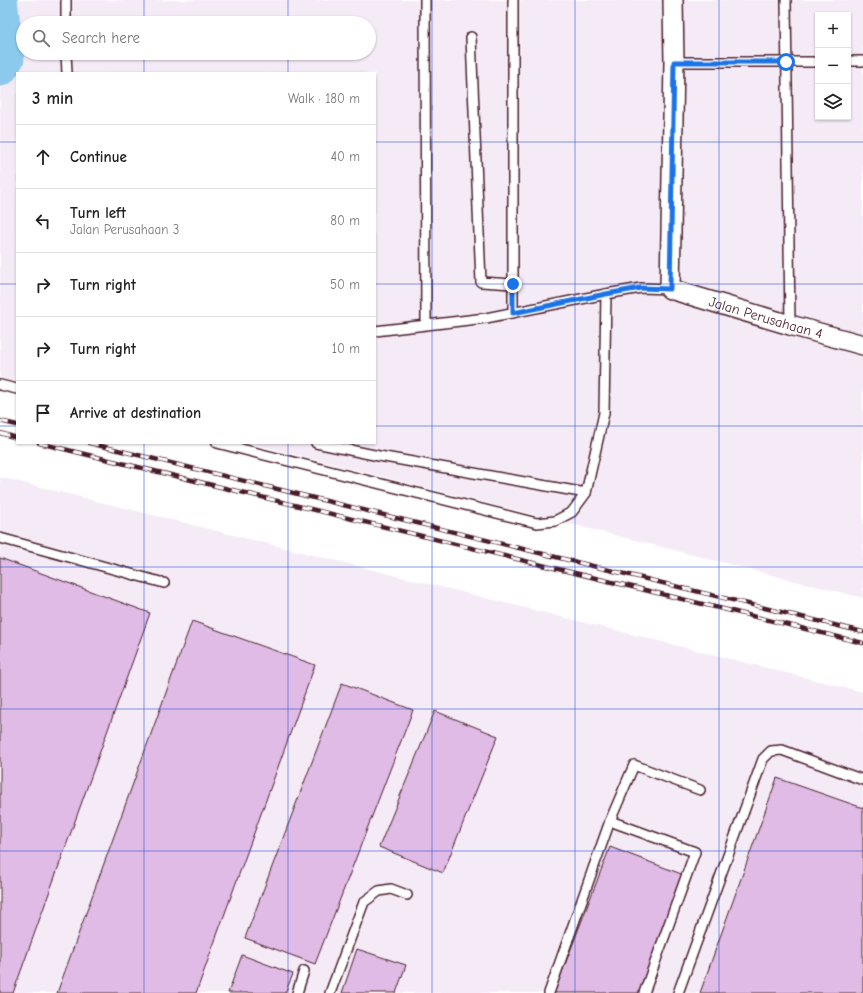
<!DOCTYPE html>
<html lang="en">
<head>
<meta charset="utf-8">
<style>
	:root { --surface:#fff; --page:#f2f2f2; --text:#222; --muted:#767676; --line:#e0e0e0 }
	body { margin:0; font-family:"Comic Neue",sans-serif; background:var(--page); color:var(--text) }
	.controls { position:absolute; right:12px; top:12px; display:grid; overflow:hidden; border-radius:0px; box-shadow:0 1px 3px #0004 }
	.controls button { width:36px; height:36px; display:grid; place-items:center; padding:0; border:0; border-bottom:1px solid var(--line); background:var(--surface); color:var(--text); font:20px sans-serif }
	.stop { position:absolute; width:12px; height:12px; margin:-9px; border:3px solid #1a73e8; border-radius:50%; background:#fff }
	.stop.end { background:#1a73e8; border-color:#fff; box-shadow:0 1px 4px #0008 }
	.list { margin:0; padding:0; list-style:none }
	h2 { display:flex; justify-content:space-between; align-items:center; height:52px; margin:0; padding:0 16px; font-size:17px }
	h2 small { font-size:13px; font-weight:400; color:var(--muted) }
	.list li { display:grid; grid-template-columns:26px 1fr auto; gap:12px; align-items:center; box-sizing:border-box; height:64px; padding:0 16px; border-top:1px solid var(--line) }
	.list b { display:block; font-size:15px; white-space:nowrap }
	.list p { margin:0; font-size:13px; white-space:nowrap; color:var(--muted) }
	.list em { font-size:13px; font-style:normal; color:var(--muted) }
	.icon { flex:none; width:22px; height:22px; fill:none; stroke:currentColor; stroke-width:2; stroke-linecap:round; stroke-linejoin:round }
	.map { position:relative; flex:none; width:863px; height:993px; overflow:hidden }
	.search { position:absolute; background:var(--surface); box-shadow:0 1px 3px #0004; left:16px; top:16px; width:360px; height:44px; display:flex; align-items:center; gap:10px; box-sizing:border-box; padding:0 14px; border-radius:22px; color:var(--muted); font-size:15px }
	.panel { position:absolute; background:var(--surface); box-shadow:0 1px 3px #0004; left:16px; top:72px; width:360px; height:372px; border-radius:0px }
	.map>svg:first-child { display:block }
</style>
</head>
<body>
<div class="map">
<svg width="863" height="993" viewBox="0 0 863 993">
	<rect width="100%" height="100%" fill="#fff"/>
	<filter id="ink" filterUnits="userSpaceOnUse"><feTurbulence type="fractalNoise" baseFrequency=".025" numOctaves="2"/><feDisplacementMap in="SourceGraphic" scale="8" xChannelSelector="R" yChannelSelector="G"/><feConvolveMatrix kernelMatrix="1 2 1 2 8 2 1 2 1" color-interpolation-filters="sRGB"/></filter>
	<g filter="url(#ink)">
		<g fill="#f5ebf7" fill-rule="evenodd">
			<path d="M0,0H863V598L249,443H375V73H17V393L0,390ZM818,15H848V117H818ZM23,23H369V53H23Z"/>
			<path d="M0,477L863,692V993H0Z"/>
		</g>
		<g fill="none" stroke-linecap="round" stroke-linejoin="round">
			<path stroke="#8bcaec" stroke-width="35" d="M0,69L7,58L0,0"/>
		</g>
		<g fill="#dfbbe5" stroke="#4a1f2b">
			<path d="M0,558L150,613L13,993H0Z"/>
			<path d="M192,621L315,665L196,993H57Z"/>
			<path d="M342,683L413,710L315,964L245,938Z"/>
			<path d="M435,711L498,736L443,873L379,847Z"/>
			<path d="M777,778L863,808V993H700Z"/>
			<path d="M610,847L684,875L639,993H554Z"/>
			<path d="M357,949L406,965L396,993H342Z"/>
			<path d="M242,955L293,974L285,993H228Z"/>
		</g>
		<g fill="none" stroke-linecap="round" stroke-linejoin="round">
			<g stroke="#4a1f2b" stroke-width="12">
				<g id="lane">
					<path d="M66,0V23"/>
					<path d="M425,0L426,324"/>
					<path d="M513,0V313"/>
					<path d="M786,0L790,325"/>
					<path d="M471,37L481,282L513,284"/>
					<path d="M66,53L67,73"/>
					<path d="M848,61H863"/>
					<path d="M674,62H818"/>
					<path d="M375,331L486,318L606,294"/>
					<path d="M0,385L17,389"/>
					<path d="M217,443L537,523L555,521L572,512L586,493L604,413L606,294L641,288L670,289"/>
					<path d="M316,443L379,456L586,493"/>
					<path d="M0,538L164,583"/>
					<path d="M610,821L695,852L644,993"/>
					<path d="M297,993L304,971"/>
					<path d="M330,993L364,902L379,891L391,889L407,895"/>
					<path d="M549,993L610,821L634,765L700,790"/>
					<path d="M678,993L763,759L771,751L782,750L863,780"/>
				</g>
			</g>
			<g stroke="#4a1f2b" stroke-width="22">
				<g id="street">
					<path id="s1" d="M673,0L674,62L670,289L790,325L863,345"/>
				</g>
			</g>
			<use href="#lane" stroke="#fff" stroke-width="9"/>
			<use href="#street" stroke="#fff" stroke-width="19"/>
			<g stroke="#4a1f2b" stroke-width="4.5">
				<g id="rail">
					<path d="M0,421L17,425"/>
					<path d="M0,433L17,438"/>
					<path d="M39,443L863,643"/>
					<path d="M89,443L863,632"/>
				</g>
			</g>
			<use href="#rail" stroke="#fff" stroke-width="3" stroke-dasharray="9" stroke-linecap="butt"/>
		</g>
	</g>
	<g fill="none" stroke-linecap="round" stroke-linejoin="round" filter="url(#ink)">
		<path stroke="#1a73e8" stroke-width="5" d="M513,284V313L606,294L641,288L670,289L674,62H786"/>
	</g>
	<path fill="none" stroke="#1d4ed8" stroke-width="1" stroke-opacity="0.55" d="M144,0V23M288,0V23M432,0V993M575,0V993M719,0V993M144,53V73M288,53V73M0,142H17M375,142H863M0,284H17M375,284H863M0,426H17M375,426H863M144,443V993M288,443V993M0,567H863M0,709H863M0,851H863"/>
	<g text-anchor="middle" dominant-baseline="central" stroke-width="3" stroke-linejoin="round" paint-order="stroke">
		<g font-size="14" fill="#4a1f2b" stroke="#fff">
			<text stroke="none"><textPath href="#s1" startOffset="389">Jalan Perusahaan 4</textPath></text>
		</g>
	</g>
</svg>
<div class="controls">
<button>+</button>
<button>−</button>
<button><svg class="icon" aria-label="layers" viewBox="0 0 24 24"><path d="M12 4l9 5-9 5-9-5zM3 14l9 5 9-5"/></svg></button>
</div>
<div class="stop" style="left:786px;top:62px"></div>
<div class="stop end" style="left:513px;top:284px"></div>
<div class="search"><svg class="icon" aria-label="search" viewBox="0 0 24 24"><circle cx="10" cy="10" r="6"/><path d="M15 15l6 6"/></svg>Search here</div>
<section class="panel">
<h2>3 min<small>Walk · 180 m</small></h2>
<ul class="list">
<li><svg class="icon" aria-label="ahead" viewBox="0 0 24 24"><path d="M12 20V5M6 11l6-6 6 6"/></svg><div><b>Continue</b></div><em>40 m</em></li>
<li><svg class="icon" aria-label="left" viewBox="0 0 24 24"><path d="M17 20v-9H6M10 6l-5 5 5 5"/></svg><div><b>Turn left</b><p>Jalan Perusahaan 3</p></div><em>80 m</em></li>
<li><svg class="icon" aria-label="right" viewBox="0 0 24 24"><path d="M7 20v-9h11M14 6l5 5-5 5"/></svg><div><b>Turn right</b></div><em>50 m</em></li>
<li><svg class="icon" aria-label="right" viewBox="0 0 24 24"><path d="M7 20v-9h11M14 6l5 5-5 5"/></svg><div><b>Turn right</b></div><em>10 m</em></li>
<li><svg class="icon" aria-label="arrive" viewBox="0 0 24 24"><path d="M6 21V4h12l-3 4 3 4H6"/></svg><div><b>Arrive at destination</b></div></li>
</ul>
</section>
</div>
</body>
</html>
